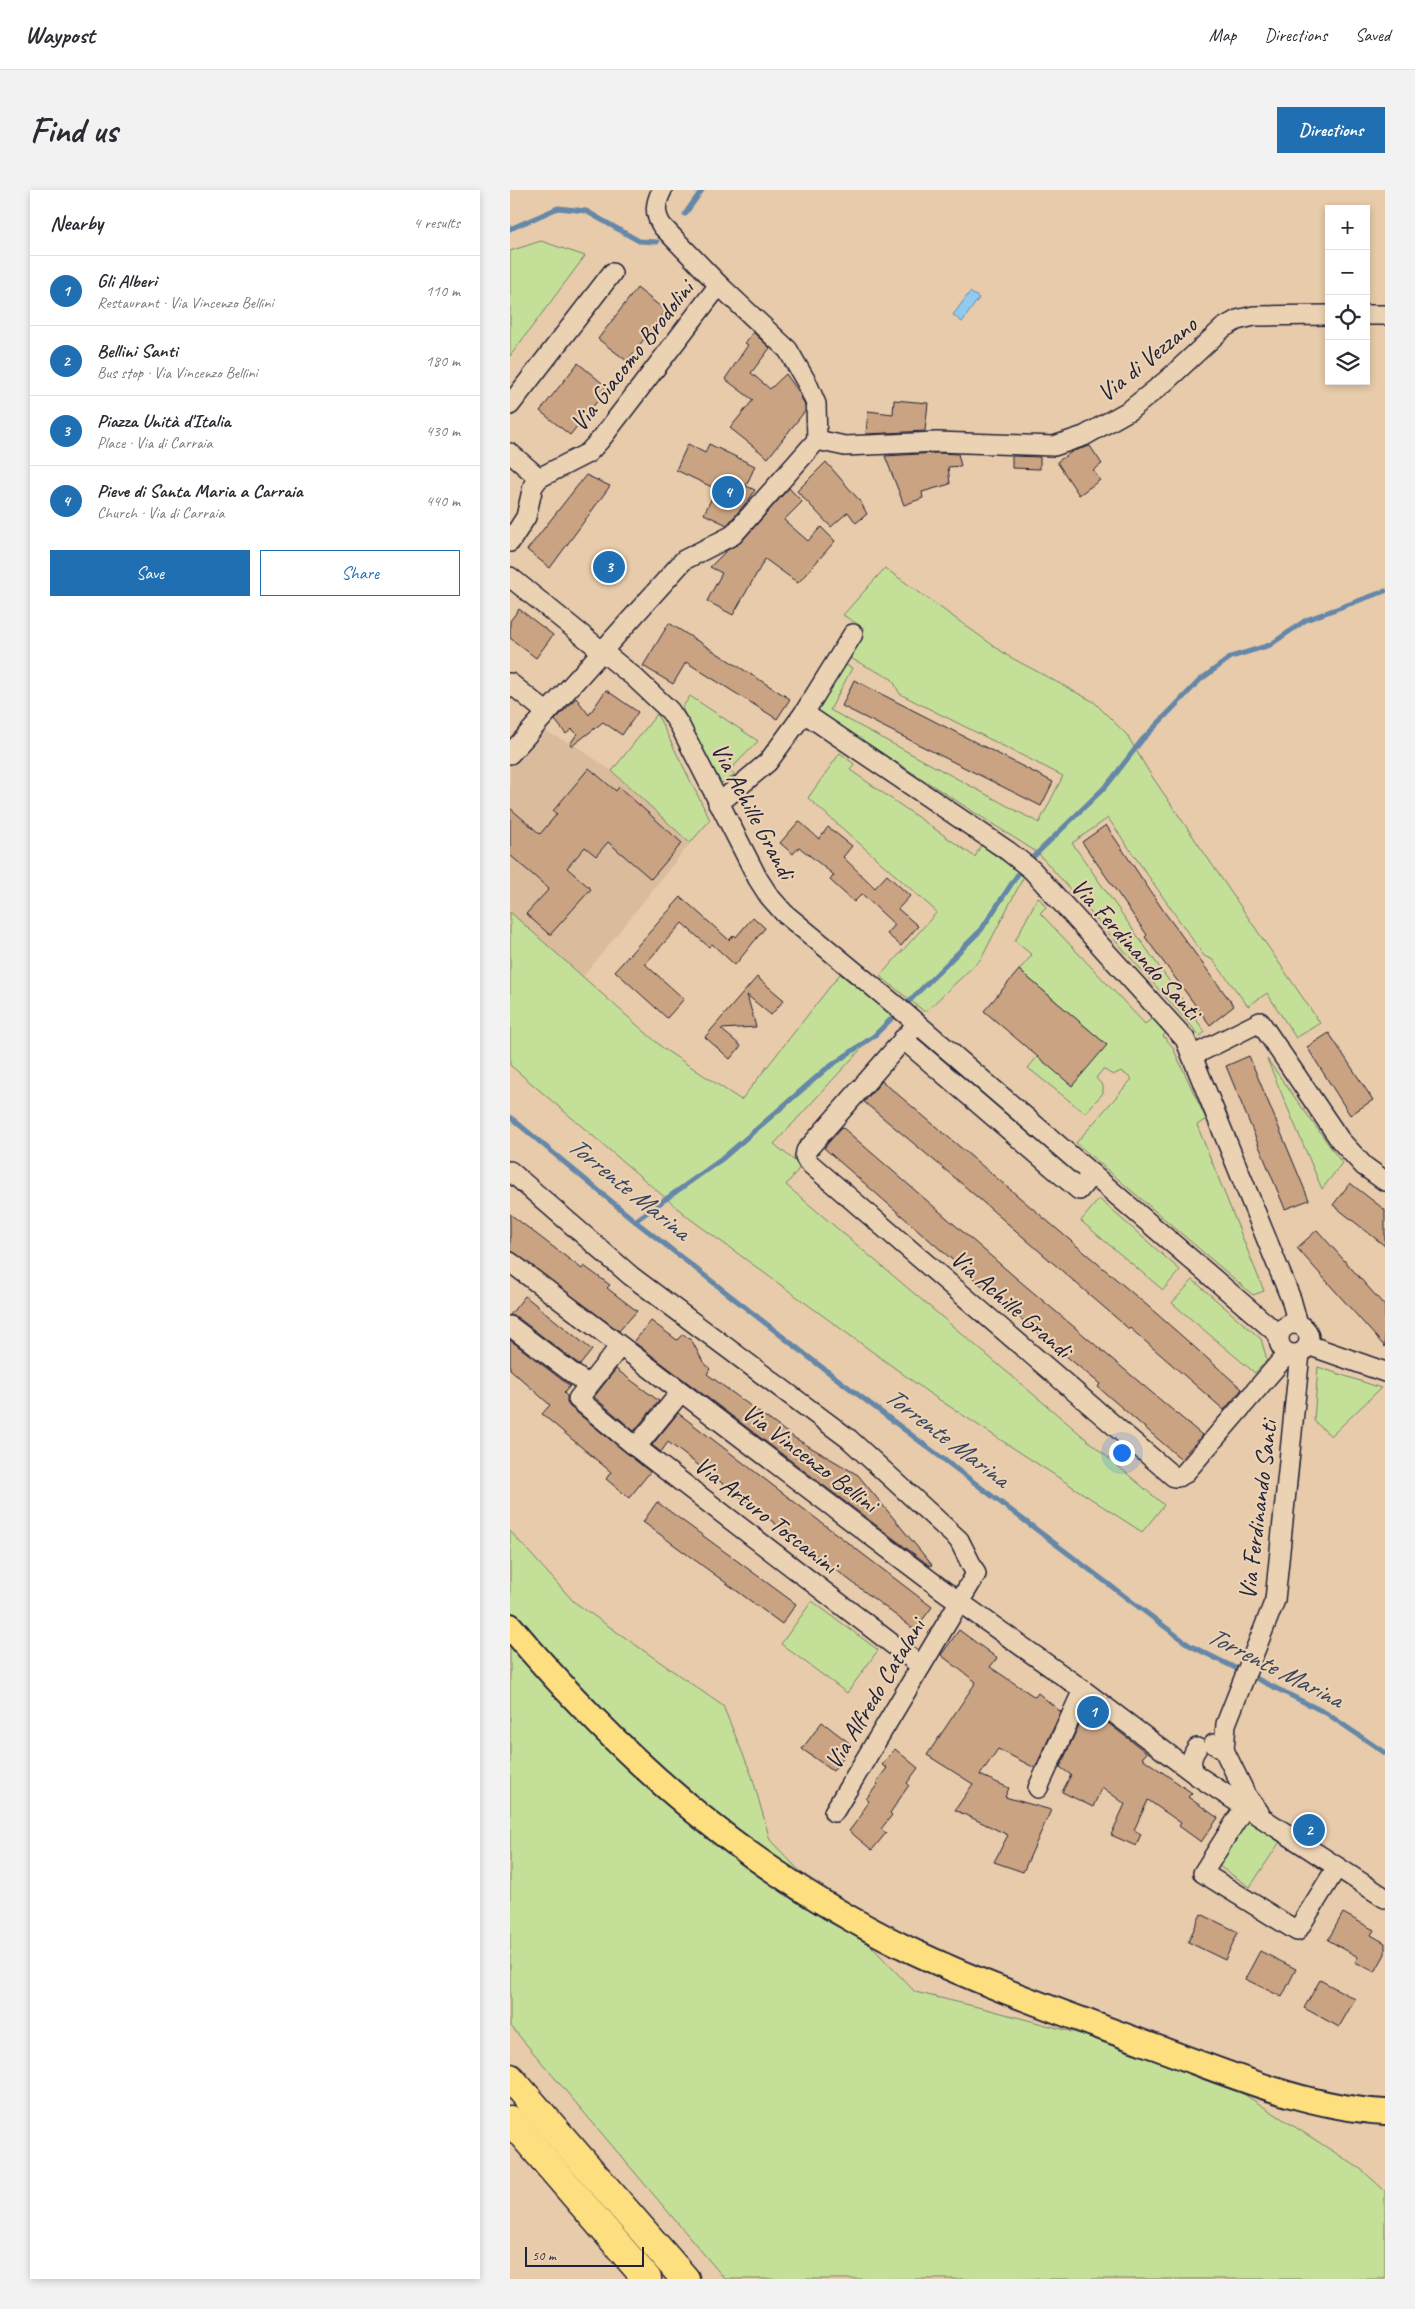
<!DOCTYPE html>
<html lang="en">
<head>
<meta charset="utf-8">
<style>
	:root { --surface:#fff; --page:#f2f2f3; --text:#2b2b33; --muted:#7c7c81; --line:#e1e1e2; --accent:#1f6fb2 }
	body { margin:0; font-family:Caveat,sans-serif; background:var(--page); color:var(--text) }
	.controls { position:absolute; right:15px; top:15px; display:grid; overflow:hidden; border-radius:0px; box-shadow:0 2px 8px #0003 }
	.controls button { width:45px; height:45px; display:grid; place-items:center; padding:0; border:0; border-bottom:1px solid var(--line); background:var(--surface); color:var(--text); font:25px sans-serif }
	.scale { position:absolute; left:15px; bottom:12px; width:119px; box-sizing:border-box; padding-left:5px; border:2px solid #22223b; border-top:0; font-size:14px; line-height:18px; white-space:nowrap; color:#22223b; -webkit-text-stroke:4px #ebd2b3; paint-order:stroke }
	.you { position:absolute; left:611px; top:1262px; width:18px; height:18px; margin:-12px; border:4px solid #fff; border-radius:50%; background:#1a73e8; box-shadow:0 0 0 8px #1a73e833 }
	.badge { display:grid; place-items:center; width:32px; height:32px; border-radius:50%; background:var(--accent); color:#fff; font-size:16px; font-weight:700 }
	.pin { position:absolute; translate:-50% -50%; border:2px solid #fff; box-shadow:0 1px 5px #0006 }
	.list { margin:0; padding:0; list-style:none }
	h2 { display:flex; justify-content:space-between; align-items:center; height:65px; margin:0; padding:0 20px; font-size:21px }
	h2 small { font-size:16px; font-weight:400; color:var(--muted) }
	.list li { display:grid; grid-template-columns:32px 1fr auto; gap:15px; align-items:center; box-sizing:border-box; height:70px; padding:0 20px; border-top:1px solid var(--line) }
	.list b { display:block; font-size:19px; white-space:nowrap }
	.list p { margin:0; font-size:16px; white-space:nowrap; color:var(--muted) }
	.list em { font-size:16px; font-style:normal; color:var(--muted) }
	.actions { display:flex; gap:10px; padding:15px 20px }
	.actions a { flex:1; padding:11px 0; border:1px solid var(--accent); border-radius:0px; text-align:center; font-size:18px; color:var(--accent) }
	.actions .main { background:var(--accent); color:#fff }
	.icon { flex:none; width:28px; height:28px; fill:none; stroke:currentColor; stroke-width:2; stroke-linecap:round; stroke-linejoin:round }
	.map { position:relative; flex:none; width:875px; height:2089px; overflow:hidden; border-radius:0px }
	header { display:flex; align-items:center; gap:30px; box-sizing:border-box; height:70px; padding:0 25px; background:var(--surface); border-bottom:1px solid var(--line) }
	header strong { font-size:24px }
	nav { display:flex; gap:28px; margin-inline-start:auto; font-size:18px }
	.intro { display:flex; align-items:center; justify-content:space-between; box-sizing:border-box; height:120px; padding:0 30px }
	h1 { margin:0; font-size:35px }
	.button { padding:12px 22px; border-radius:0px; background:var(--accent); color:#fff; font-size:18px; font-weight:700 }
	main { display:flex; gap:30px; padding:0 30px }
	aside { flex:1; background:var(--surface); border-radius:0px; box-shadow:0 2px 8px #0003 }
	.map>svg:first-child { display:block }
</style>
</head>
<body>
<header>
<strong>Waypost</strong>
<nav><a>Map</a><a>Directions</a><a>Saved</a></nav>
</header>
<div class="intro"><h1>Find us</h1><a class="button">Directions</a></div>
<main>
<aside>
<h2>Nearby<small>4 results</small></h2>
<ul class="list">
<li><span class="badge">1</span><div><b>Gli Alberi</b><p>Restaurant · Via Vincenzo Bellini</p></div><em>110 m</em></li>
<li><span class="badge">2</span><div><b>Bellini Santi</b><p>Bus stop · Via Vincenzo Bellini</p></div><em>180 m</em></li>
<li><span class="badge">3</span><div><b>Piazza Unità d'Italia</b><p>Place · Via di Carraia</p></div><em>430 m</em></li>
<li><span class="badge">4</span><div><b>Pieve di Santa Maria a Carraia</b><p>Church · Via di Carraia</p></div><em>440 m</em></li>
</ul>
<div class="actions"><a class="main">Save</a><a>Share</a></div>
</aside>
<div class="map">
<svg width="875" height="2089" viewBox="0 0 875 2089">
	<rect width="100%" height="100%" fill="#e7cbaa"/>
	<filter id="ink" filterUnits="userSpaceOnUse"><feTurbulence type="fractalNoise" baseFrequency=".02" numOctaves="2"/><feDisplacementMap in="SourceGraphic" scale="10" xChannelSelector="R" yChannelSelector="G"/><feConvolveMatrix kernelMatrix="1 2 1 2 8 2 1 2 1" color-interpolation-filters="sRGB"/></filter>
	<g filter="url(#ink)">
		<path fill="#dabc9c" d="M30,539L66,556L102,581L180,653L73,787L0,722V573Z"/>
		<g fill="#c4e098" stroke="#73816a">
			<path d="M31,51L75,66L0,166V61Z"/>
			<path d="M375,378L498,466L584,512L617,545L639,582L810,833L786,848L757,803L738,816L703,770L694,766L598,628L562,653L695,842L690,846L528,663L306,521L333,474L342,478L320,520L529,633L553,586L390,504L382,489L340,468L354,438L333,425Z"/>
			<path d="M180,506L248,551L220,580L225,585L211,593L172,518Z"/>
			<path d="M147,524L200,630L180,653L102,581Z"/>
			<path d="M330,563L344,574L340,580L465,667L471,655L514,686L471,769L415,822L370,786L427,722L298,608Z"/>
			<path d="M528,707L536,717L530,723L635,834L643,828L656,842L653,846L662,856L696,929L687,935L754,1101L743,1105L566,953L622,889L611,881L603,885L593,879L586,888L593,896V903L575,923L518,878L528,866L597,855L509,780L522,765L505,751Z"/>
			<path d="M0,722L154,859L231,910L330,784L382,825L264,954L291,976L276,995L654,1315L632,1342L419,1203L179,1028L0,875Z"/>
			<path d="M757,869L832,973L812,999Z"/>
			<path d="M589,1009L670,1080L653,1100L571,1031Z"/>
			<path d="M683,1090L751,1149L757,1170L745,1183L662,1113Z"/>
			<path d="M808,1177L871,1198L821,1246L804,1231Z"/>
			<path d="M0,1341L64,1412L213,1516L242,1586L260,1650L405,1802L480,1820L690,1876L852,1980L875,2001V2089H215L0,1835Z"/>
			<path d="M302,1411L368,1460L337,1503L271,1454Z"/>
			<path d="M737,1628L771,1650L740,1697L706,1674Z"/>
		</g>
		<path fill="#91caf0" stroke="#6587a8" d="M460,102L469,108L452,132L443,125Z"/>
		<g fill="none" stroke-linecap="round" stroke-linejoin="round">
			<g stroke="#6587a8" stroke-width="5">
				<path d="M175,24L192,0"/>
				<path d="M0,39L48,18L76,21L129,51L147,52"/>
				<path d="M0,927L125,1031L305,1172L679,1455L816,1523L875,1563"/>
				<path d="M125,1031L212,969L316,879L364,846L471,740L512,678L598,594L632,550L690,490L721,467L760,455L796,430L875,401"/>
			</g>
		</g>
		<g fill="#c9a382" stroke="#22223b">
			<path d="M127,98L156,121L117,171L88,149Z"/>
			<path d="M243,142L260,158L241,183L260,199L276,184L289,202L295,216V221L258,268L220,238L243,210L215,189L238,155L235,153Z"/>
			<path d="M68,173L98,198L60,245L30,221Z"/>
			<path d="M384,210L418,213L415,241L356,244L358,221L383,224Z"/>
			<path d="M178,254L195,263L199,254L245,276L236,296L245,300L240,308L217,335L194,324L206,299L166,280Z"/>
			<path d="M580,256L592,274L583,280L590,290L569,305L547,272L563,261Z"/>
			<path d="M427,263L448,264L451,276L438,277L440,294L412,302L413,308L394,315L375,266Z"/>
			<path d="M502,266L530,267V279L502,278Z"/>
			<path d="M316,272L350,311L357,324L346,333L338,322L321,337L287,301Z"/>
			<path d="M76,285L100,296L40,378L17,360Z"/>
			<path d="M279,298L292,312L274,330L298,351L311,337L325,351L288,393L255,369L223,425L197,411L212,383L200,377L216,361L231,352Z"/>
			<path d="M9,419L43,445L26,468L0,448V431Z"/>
			<path d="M159,433L280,509L267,529L176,472L163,494L133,476Z"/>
			<path d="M344,490L543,592L531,616L332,516Z"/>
			<path d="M96,500L128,522L112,545L93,532L62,556L60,554L67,544L62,539L56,544L45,530L66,508L79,525Z"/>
			<path d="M79,578L106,601L109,597L172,653L141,689L98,652L86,666L75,657L57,678L81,699L40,745L16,724L39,699L0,665V618L30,644L47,624L43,621Z"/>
			<path d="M289,631L309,649L318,637L342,656L333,667L365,698L377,685L400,706L388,719L408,736L391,756L377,744L385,735L352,704L344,712L320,690L324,685L289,657L283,664L270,653Z"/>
			<path d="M596,635L655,723L724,816L700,835L635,747L637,745L572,652Z"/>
			<path d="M171,707L219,750L224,745L226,747L243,727L255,738L225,775L202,754L199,757L172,733L135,774L174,809L157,828L105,781Z"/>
			<path d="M509,780L597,855L562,896L474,821Z"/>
			<path d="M247,787L274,810L261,825L237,805L246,837L211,839L231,856L220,869L195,847Z"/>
			<path d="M819,843L863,910L840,925L797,857Z"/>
			<path d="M739,866L799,1010L775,1019L716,876Z"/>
			<path d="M372,891L639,1117L732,1199L714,1220L620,1138L619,1139L444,987L354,912Z"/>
			<path d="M332,937L505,1087L692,1245L671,1269L588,1197L590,1194L486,1108L314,958Z"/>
			<path d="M840,993L875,1020V1056L823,1015Z"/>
			<path d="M0,1024L72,1079L74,1076L100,1095L97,1098L127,1121L109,1141L0,1060Z"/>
			<path d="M807,1040L875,1116V1157L787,1058Z"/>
			<path d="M15,1106L82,1160L70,1175L7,1127L0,1125Z"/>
			<path d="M141,1131L167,1150L173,1144L182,1151L192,1170L200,1179L197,1184L283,1247L348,1285L422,1375L420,1376L124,1152Z"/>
			<path d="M0,1150L60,1196L54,1203L57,1206V1213L60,1217L140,1282L119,1308L96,1289L101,1282L32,1224L40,1215L0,1179Z"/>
			<path d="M106,1179L149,1211L124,1241L84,1207Z"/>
			<path d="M168,1223L422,1417L405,1440L158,1252L151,1262L142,1255Z"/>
			<path d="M147,1312L286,1414L272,1434L133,1332Z"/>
			<path d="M449,1440L487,1468L480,1477L525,1507L528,1503L551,1522L525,1578L488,1559L470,1585L499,1598L495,1607L541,1620L513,1682L484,1672L498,1645L445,1620L463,1594L417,1565L466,1492L431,1465Z"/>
			<path d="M577,1517L637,1563L632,1568L682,1603L678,1607L708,1628L691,1652L669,1636L671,1633L638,1610L624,1640L631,1644L626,1656L601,1645L615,1614L592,1597L583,1617L552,1602L561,1585L550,1577Z"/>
			<path d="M312,1532L342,1555L323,1581L292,1559Z"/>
			<path d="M385,1559L408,1578L397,1593L399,1595L380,1623L382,1625L371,1639L376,1643L362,1660L339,1641L353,1623L351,1622L359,1611L356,1609L368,1594L366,1592L377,1578L372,1575Z"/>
			<path d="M833,1723L864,1740L861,1745L875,1753V1764L865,1782L845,1772L848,1767L818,1750Z"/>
			<path d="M691,1724L728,1742L715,1770L678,1752Z"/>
			<path d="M750,1761L786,1779L772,1807L735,1789Z"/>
			<path d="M810,1790L845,1809L829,1837L794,1818Z"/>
		</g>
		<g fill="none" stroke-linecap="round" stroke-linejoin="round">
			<g stroke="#22223b" stroke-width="22">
				<g id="minor">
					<path d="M152,0C145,14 144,23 152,36L209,95L278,160L297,193L306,214L307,250"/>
					<path d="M856,125H875"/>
					<path d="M0,215L102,83"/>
					<path d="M307,250L335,256L427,252L544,256L574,246L620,220L656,191L713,138L727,130L744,126L819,125"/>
					<path d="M0,263L29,288"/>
					<path d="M0,352L16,327L23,296L29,288L78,263L91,249L209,95"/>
					<path d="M0,387L124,487L160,521L170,536L248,689L259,706L274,723L396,824L769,1145"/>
					<path d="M0,493L36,522"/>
					<path d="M294,523L343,444"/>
					<path d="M0,564L174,370L223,345L307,250"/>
					<path d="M208,614L258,572L294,523L498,661L522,680L675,849L781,1109L788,1134"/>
					<path d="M407,834L296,961L295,967L298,972L664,1287H668L674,1284L778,1163"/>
					<path d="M393,849L569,1000L582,984"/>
					<path d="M682,866L750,832L830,950L854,976L875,991"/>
					<path d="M0,981L121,1086L339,1249L449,1350L466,1384L324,1622"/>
					<path d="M0,1072L430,1398L573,1500L686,1585"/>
					<circle cx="784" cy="1149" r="15"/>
					<path d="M0,1136L78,1195"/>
					<path d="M798,1155L875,1182"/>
					<path d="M110,1156L68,1209L126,1257"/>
					<path d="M171,1202L126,1257L411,1476"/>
					<path d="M704,1554L714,1560L736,1605L749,1622"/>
					<path d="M687,1558C680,1568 680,1576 686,1585L875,1708"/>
					<path d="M714,1560L716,1534L765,1410L790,1163"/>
					<path d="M528,1598L573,1500"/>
					<path d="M734,1618L693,1683L787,1741L827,1677"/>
				</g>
			</g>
			<g stroke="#22223b" stroke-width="28">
				<path id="major" d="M0,1436C113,1571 241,1683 400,1760C476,1796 556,1824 634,1853C713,1881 791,1917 875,1922"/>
			</g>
			<g stroke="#22223b" stroke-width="31">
				<g id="highway">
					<path d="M0,1888L175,2089"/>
					<path d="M0,1930L137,2089"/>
				</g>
			</g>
			<use href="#minor" stroke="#ebd2b3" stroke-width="19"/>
			<use href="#major" stroke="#fedf80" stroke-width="24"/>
			<use href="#highway" stroke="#fedf80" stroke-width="28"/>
		</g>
	</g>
	<g text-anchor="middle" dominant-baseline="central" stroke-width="4.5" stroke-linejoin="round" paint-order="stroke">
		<g font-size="25" fill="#22223b" stroke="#ebd2b3">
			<text transform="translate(122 166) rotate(-52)">Via Giacomo Brodolini</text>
			<text transform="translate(637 169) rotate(-39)">Via di Vezzano</text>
			<text transform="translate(243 621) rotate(62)">Via Achille Grandi</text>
			<text transform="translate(626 759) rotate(48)">Via Ferdinando Santi</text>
			<text transform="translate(501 1114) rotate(41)">Via Achille Grandi</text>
			<text transform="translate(300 1268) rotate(37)">Via Vincenzo Bellini</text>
			<text transform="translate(748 1320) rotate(-83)">Via Ferdinando Santi</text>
			<text transform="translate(256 1325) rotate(38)">Via Arturo Toscanini</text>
			<text transform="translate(365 1504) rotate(-59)">Via Alfredo Catalani</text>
		</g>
		<g font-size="26" font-style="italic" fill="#38445f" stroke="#ebd2b3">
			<text transform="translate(119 998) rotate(39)">Torrente Marina</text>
			<text transform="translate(437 1247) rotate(37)">Torrente Marina</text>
			<text transform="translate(765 1477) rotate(27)">Torrente Marina</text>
		</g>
	</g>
</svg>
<div class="controls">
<button>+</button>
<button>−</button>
<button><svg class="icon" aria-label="locate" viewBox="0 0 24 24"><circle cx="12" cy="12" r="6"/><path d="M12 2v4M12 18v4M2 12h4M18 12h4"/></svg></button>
<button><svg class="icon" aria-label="layers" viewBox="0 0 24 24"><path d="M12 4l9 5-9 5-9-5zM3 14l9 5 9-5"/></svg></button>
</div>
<div class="scale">50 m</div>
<div class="you"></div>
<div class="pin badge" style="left:583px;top:1522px">1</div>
<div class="pin badge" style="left:799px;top:1640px">2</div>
<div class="pin badge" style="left:99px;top:377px">3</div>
<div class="pin badge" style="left:218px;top:302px">4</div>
</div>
</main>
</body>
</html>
